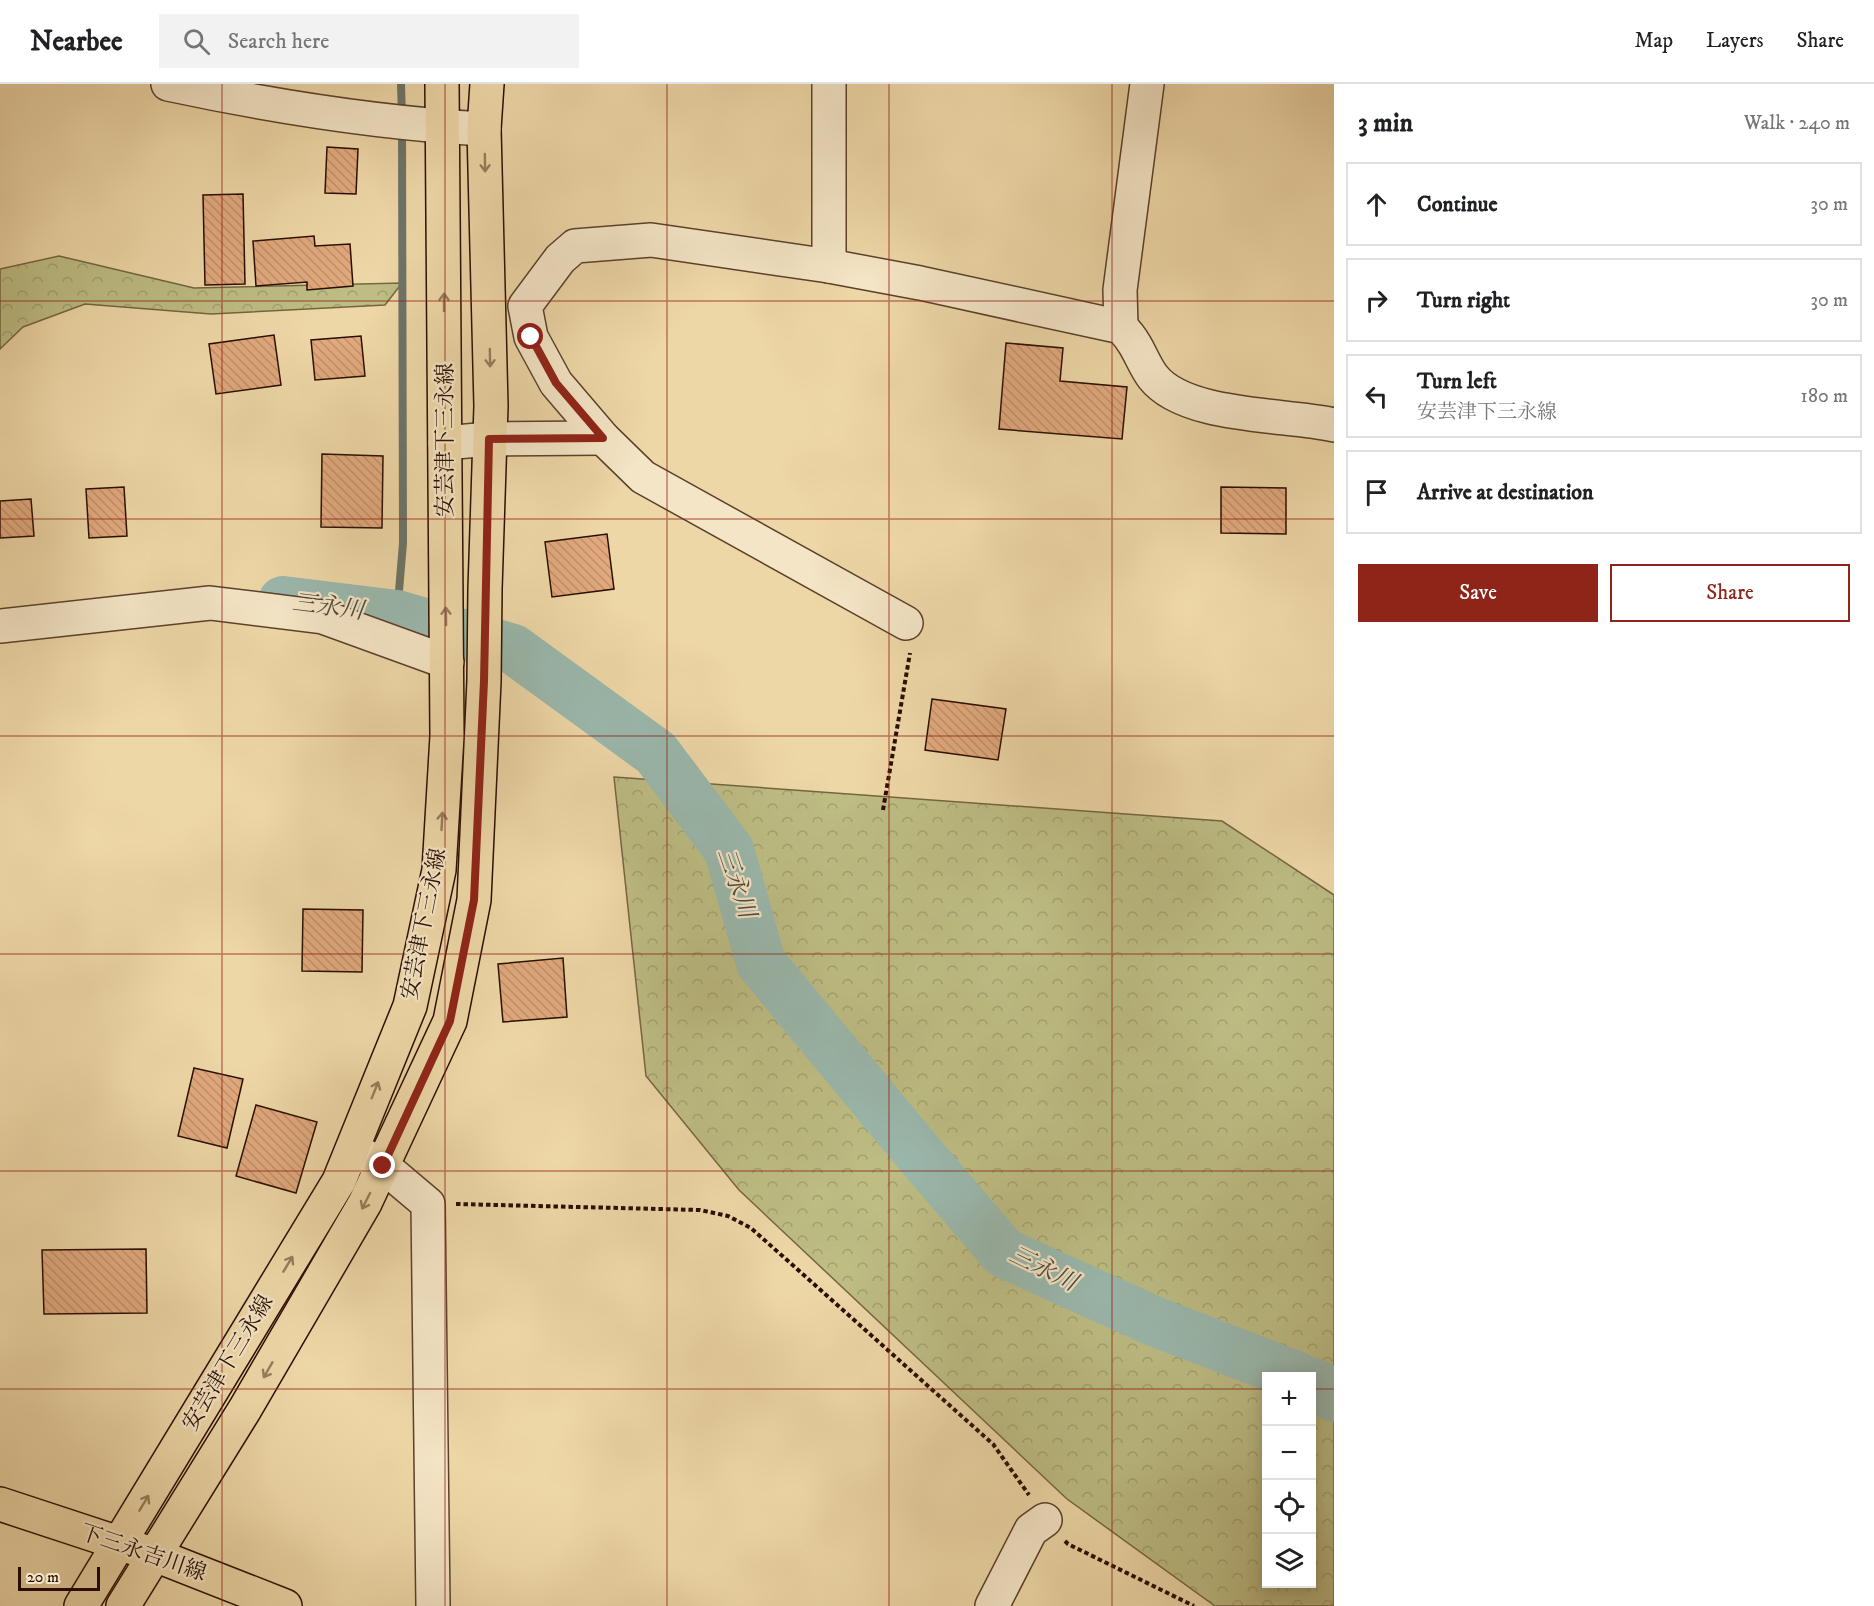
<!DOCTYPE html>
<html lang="en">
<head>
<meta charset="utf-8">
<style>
	:root { --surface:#fff; --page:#f2f2f2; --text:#202124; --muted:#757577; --line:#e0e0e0; --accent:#8f2418 }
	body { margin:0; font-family:"IM FELL DW Pica","Noto Serif JP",serif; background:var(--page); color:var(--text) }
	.controls { position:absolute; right:18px; bottom:18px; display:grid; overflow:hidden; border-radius:0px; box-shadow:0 3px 15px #0003 }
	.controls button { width:54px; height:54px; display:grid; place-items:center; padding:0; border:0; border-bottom:2px solid var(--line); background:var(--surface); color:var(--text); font:30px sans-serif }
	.scale { position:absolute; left:18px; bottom:15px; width:82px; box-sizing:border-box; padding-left:6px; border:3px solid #2a0e01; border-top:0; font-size:16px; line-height:21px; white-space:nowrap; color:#2a0e01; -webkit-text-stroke:4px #f4e5c6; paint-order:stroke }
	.stop { position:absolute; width:18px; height:18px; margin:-14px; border:4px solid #8f2418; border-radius:50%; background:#fff }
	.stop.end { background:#8f2418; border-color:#fff; box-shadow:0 2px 6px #0008 }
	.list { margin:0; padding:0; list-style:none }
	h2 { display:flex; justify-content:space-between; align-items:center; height:78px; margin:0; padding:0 24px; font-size:26px }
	h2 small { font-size:20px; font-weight:400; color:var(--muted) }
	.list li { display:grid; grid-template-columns:39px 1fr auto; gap:18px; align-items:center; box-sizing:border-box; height:84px; margin:0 12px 12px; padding:0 12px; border:2px solid var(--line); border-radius:0px }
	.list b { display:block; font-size:22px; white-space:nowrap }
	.list p { margin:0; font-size:20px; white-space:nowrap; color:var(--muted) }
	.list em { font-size:20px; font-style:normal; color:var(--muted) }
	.actions { display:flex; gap:12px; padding:18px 24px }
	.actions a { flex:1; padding:14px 0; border:2px solid var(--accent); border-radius:0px; text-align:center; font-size:21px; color:var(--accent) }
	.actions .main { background:var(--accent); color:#fff }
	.icon { flex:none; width:33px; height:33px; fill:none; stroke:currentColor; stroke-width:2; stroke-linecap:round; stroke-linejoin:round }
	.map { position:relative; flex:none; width:1334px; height:1522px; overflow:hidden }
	header { display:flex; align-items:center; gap:36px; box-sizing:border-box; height:84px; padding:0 30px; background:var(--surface); border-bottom:2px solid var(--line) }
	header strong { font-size:28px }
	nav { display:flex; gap:33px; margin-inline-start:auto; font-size:21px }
	.search { width:420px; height:54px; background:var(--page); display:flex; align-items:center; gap:15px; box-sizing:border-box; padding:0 21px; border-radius:0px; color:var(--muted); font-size:22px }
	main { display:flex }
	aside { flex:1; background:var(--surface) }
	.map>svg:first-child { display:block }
</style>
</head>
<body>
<header>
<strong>Nearbee</strong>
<div class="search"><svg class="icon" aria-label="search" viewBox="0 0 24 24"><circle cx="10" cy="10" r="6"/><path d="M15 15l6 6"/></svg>Search here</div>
<nav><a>Map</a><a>Layers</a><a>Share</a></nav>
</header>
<main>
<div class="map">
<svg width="1334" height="1522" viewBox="0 0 1334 1522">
	<defs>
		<pattern id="forest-crowns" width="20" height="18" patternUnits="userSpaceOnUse" patternTransform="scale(1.5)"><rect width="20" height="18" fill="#bdbd84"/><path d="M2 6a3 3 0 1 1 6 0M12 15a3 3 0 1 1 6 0" fill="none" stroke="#a3a170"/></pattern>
		<pattern id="building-back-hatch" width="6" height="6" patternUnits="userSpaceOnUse" patternTransform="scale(1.5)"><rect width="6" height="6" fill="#e1a97d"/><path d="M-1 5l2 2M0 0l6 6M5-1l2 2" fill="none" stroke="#c1906a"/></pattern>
	</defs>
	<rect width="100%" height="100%" fill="#eed7a7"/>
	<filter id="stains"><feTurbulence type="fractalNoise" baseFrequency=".00333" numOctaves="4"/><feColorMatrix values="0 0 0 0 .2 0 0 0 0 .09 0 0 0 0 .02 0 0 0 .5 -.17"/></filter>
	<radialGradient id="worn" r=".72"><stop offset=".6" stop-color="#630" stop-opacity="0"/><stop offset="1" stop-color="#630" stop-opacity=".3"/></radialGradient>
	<g fill="url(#forest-crowns)" stroke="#746642" stroke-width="1.5" fill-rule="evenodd">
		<path d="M59,172L194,204L402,199L385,221L211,230L85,220L23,243L0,265V185Z"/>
		<path d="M614,693L1222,737L1334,811V1522H1215L1067,1415L739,1106L646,992ZM1312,1292V1500H1266V1292Z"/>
	</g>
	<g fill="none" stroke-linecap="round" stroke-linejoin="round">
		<g stroke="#6d7468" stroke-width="8">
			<path d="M401,0L402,33"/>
			<path d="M397,531L403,459L402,45"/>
		</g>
		<g stroke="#9ab8ad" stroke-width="50">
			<path d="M283,517L397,531L513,565L656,669L729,766L761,879L915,1065L1004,1169L1156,1238L1296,1292"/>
			<path d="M1312,1298L1320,1302L1334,1313"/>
		</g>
	</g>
	<g fill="url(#building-back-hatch)" stroke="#2a0e01" stroke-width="1.5">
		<path d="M327,63L358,65L356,110L325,109Z"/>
		<path d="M243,110L245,200L205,201L203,111Z"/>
		<path d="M314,152L315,162L350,160L353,202L307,206V198L256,202L253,157Z"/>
		<path d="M274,251L281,301L216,310L209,260Z"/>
		<path d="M361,252L365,292L315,296L311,256Z"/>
		<path d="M1006,259L1063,264L1060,297L1127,303L1122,355L999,345Z"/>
		<path d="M322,370L383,372L382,444L321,443Z"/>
		<path d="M124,403L127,452L89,454L86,405Z"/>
		<path d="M1221,403L1286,404V450L1221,449Z"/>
		<path d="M31,415L34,452L0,454V417Z"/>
		<path d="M607,450L614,505L552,513L545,458Z"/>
		<path d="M932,615L1006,625L998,676L925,666Z"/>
		<path d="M303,825L363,826L362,888L302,887Z"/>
		<path d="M563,874L567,933L503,938L498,880Z"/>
		<path d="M194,984L243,995L227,1064L178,1052Z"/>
		<path d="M256,1021L317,1038L296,1109L236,1092Z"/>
		<path d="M146,1165L147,1229L44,1230L42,1166Z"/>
	</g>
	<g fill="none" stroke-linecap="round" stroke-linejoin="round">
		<g stroke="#5b402a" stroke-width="36">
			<g id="minor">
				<path d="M168,0C271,22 378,39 484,45"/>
				<path d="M829,0V182"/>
				<path d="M1121,243L1120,206L1147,0"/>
				<path d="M445,359L489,355L603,354"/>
				<path d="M906,539L643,393L603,354L556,299L531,253L525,222L560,175L575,162L651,156L829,182L920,199L1121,243C1126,248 1131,254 1135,261C1141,271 1146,284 1153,293C1185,334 1285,330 1334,341"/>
				<path d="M0,542L210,519L323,533L447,578"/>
				<path d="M358,1068L383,1082L428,1120L433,1522"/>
				<path d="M992,1522L1031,1446L1045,1436"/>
			</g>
		</g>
		<g stroke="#2a0e01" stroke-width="36">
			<g id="major">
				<path d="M0,1420L155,1471L285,1522"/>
				<path d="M81,1522L339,1097L410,922L439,786L447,652L442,0"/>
				<path d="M123,1522L245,1325L365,1119L450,937L474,816L484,597L485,505L491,322L484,45L487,0"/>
			</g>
		</g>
		<g stroke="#2a0e01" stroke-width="4" stroke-dasharray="4.5 3" stroke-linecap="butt">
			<path d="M883,726L910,569"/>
			<path d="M456,1120L700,1126L728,1132L751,1144L993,1360L1029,1411"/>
			<path d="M1065,1457L1068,1460L1194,1522"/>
		</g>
		<use href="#minor" stroke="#f4e5c6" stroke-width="33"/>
		<use href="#major" stroke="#eed7a7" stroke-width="33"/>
	</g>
	<defs><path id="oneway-shaft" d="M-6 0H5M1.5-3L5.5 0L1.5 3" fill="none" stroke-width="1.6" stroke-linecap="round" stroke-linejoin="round" transform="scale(1.5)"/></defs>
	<g stroke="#967d5c">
		<use href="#oneway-shaft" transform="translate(485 79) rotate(89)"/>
		<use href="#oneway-shaft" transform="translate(444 218) rotate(-90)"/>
		<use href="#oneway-shaft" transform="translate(490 274) rotate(89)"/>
		<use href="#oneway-shaft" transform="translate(446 532) rotate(-91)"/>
		<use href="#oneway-shaft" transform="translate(442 737) rotate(-87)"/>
		<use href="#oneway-shaft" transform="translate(375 1006) rotate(-68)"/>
		<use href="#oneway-shaft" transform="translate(366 1117) rotate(117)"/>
		<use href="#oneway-shaft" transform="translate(288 1180) rotate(-59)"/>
		<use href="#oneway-shaft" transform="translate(268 1286) rotate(120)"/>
		<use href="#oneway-shaft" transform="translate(144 1419) rotate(-59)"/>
	</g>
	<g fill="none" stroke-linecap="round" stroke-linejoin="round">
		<path stroke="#8f2418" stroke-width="8" d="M383,1082L450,937L474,816L484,597L489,355L603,354L556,299L531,253"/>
	</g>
	<path fill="none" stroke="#8f2418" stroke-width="1.5" stroke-opacity="0.55" d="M222,0V1522M445,0V1522M667,0V1522M889,0V1522M1112,0V1522M0,217H1334M0,435H1334M0,652H1334M0,870H1334M0,1087H1334M0,1305H1266M1312,1305H1334"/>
	<g text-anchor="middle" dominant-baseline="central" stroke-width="4.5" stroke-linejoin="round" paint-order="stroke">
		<g font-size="22" fill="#2a0e01" stroke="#f4e5c6">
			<text transform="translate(445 356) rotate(-90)">安芸津下三永線</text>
			<text transform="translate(424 840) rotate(-79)">安芸津下三永線</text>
			<text transform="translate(228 1279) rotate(-59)">安芸津下三永線</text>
			<text transform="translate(143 1469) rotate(19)">下三永吉川線</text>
		</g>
		<g font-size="24" font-style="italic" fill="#514a3d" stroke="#f4e5c6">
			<text transform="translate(328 523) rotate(7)">三永川</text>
			<text transform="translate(736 799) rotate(71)">三永川</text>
			<text transform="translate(1043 1185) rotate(26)">三永川</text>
		</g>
	</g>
	<rect width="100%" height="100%" filter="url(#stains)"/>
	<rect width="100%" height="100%" fill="url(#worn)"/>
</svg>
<div class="controls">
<button>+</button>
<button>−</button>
<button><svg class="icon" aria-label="locate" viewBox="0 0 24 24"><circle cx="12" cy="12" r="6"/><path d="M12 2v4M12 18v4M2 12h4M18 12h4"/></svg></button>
<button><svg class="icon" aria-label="layers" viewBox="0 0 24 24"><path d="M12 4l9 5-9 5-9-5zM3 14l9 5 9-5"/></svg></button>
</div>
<div class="scale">20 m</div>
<div class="stop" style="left:531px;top:253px"></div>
<div class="stop end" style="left:383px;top:1082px"></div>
</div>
<aside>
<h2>3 min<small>Walk · 240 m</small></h2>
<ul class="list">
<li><svg class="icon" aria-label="ahead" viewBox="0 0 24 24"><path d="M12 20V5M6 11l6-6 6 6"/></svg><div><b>Continue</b></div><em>30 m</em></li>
<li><svg class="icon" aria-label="right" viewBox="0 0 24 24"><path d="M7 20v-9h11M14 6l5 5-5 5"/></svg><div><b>Turn right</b></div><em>30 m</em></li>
<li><svg class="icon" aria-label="left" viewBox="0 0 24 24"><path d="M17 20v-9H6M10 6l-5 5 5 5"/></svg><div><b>Turn left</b><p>安芸津下三永線</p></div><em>180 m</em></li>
<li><svg class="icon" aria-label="arrive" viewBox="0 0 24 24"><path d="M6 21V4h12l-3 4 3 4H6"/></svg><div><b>Arrive at destination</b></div></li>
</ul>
<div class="actions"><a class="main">Save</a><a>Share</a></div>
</aside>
</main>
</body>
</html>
